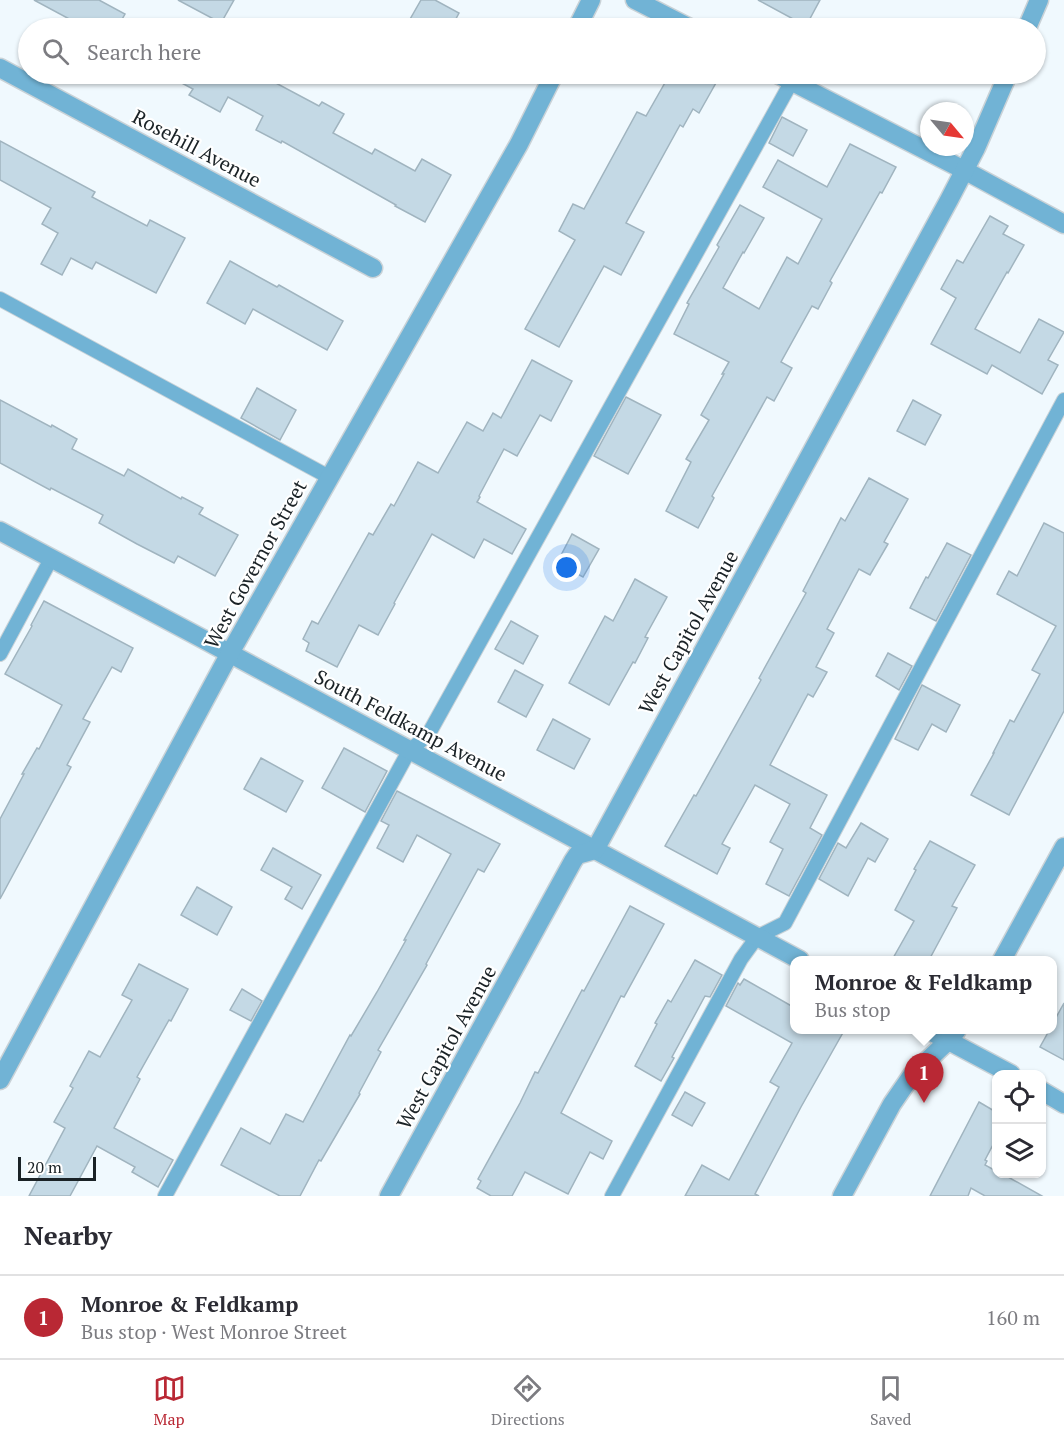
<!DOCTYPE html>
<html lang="en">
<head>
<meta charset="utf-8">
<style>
	:root { --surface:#fff; --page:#f2f2f3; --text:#2b2b33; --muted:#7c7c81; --line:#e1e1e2; --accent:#b92834 }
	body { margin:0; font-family:"PT Serif",serif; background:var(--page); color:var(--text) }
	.controls { position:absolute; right:18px; bottom:18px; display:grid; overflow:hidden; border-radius:12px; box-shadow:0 2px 4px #0004 }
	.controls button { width:54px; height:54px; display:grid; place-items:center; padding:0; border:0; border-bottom:2px solid var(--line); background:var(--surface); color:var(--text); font:30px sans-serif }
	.compass { position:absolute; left:920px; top:102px; width:54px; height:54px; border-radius:50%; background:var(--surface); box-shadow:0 2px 4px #0004; rotate:119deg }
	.scale { position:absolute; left:18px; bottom:15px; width:78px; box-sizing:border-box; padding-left:6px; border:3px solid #1a2226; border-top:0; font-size:16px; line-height:21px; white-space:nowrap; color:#1a2226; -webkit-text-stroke:4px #fff; paint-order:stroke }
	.you { position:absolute; left:567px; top:568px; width:21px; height:21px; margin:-15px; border:4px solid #fff; border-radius:50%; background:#1a73e8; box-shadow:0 0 0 9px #1a73e833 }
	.badge { display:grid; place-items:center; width:39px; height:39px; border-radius:50%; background:var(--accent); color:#fff; font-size:20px; font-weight:700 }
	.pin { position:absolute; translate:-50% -50px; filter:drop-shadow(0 2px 3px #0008) }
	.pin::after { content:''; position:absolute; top:32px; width:21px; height:18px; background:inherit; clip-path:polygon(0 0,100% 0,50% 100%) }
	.popup { position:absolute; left:790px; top:956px; width:267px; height:78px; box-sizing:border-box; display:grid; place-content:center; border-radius:12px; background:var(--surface); filter:drop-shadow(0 2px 4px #0005); font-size:20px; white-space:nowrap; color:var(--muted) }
	.popup b { font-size:22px; color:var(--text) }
	.popup::after { content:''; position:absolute; left:50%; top:100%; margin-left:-12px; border:12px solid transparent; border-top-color:var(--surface) }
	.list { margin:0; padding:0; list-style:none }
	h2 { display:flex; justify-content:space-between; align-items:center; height:78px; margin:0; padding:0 24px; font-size:26px }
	h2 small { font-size:20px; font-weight:400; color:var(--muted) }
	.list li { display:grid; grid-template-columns:39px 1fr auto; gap:18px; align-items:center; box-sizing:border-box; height:84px; padding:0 24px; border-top:2px solid var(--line) }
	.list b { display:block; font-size:22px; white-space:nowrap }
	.list p { margin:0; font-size:20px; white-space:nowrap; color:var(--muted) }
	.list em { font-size:20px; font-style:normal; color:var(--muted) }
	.icon { flex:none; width:33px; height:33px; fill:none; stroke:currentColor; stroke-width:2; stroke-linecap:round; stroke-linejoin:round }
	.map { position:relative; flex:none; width:1064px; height:1196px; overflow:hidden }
	.search { position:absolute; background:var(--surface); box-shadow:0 2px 4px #0004; left:18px; right:18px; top:18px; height:66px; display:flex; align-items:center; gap:15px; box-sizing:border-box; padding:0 21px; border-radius:33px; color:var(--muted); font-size:22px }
	.sheet { height:162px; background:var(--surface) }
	nav { display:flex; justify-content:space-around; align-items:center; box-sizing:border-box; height:84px; border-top:2px solid var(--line); background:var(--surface); font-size:16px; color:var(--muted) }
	nav a { display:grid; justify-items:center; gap:3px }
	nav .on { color:var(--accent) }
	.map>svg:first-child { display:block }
</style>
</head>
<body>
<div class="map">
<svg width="1064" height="1196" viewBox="0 0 1064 1196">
	<rect width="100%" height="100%" fill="#f0f9fe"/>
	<g fill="#c4d9e5" stroke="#a0b4bf" stroke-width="1.5">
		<path d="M34,0H99L125,14L117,28H86Z"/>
		<path d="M178,0H234L221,23Z"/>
		<path d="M421,0H435L459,13L451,28H405Z"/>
		<path d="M758,0H820L806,26Z"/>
		<path d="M165,74H259L319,106L322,102L344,114L333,133L372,154L375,149L415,171L422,159L451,175L425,222L395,206L396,205L282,141L281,143L256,130L263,116L228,97L220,112L189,95L193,89Z"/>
		<path d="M670,74H721L699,113L693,109L683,127L680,125L626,223L644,232L621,275L604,266L559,347L525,329L575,240L559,231L573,204L584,209L637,112L646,116Z"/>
		<path d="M782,117L807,130L793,156L769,143Z"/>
		<path d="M0,141L95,192L92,197L147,226L150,220L185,238L156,293L96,262L92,269L71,258L62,275L41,264L58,233L42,224L51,208L0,180Z"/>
		<path d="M850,144L896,167L882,193L880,192L830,281L832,283L818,309L812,306L781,362L792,368L774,401L767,397L712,496L714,498L698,528L666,511L691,462L686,459L709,420L701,415L724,374H722L729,362L674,334L689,304L687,303L719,247L717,245L740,205L764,218L744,253L743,252L723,288L759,309L787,257L798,264L822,219L763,187L778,160L827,187Z"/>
		<path d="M990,216L1008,226L1003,234L1024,245L1008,273L1007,272L975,329L1020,353L1039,319L1064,332L1048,360L1058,365L1042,394L992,365L987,374L931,344L956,298L941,289L957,260L963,263Z"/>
		<path d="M230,261L277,287L279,285L343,321L327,350L253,309L245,324L207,303Z"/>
		<path d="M532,360L572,381L551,421L540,415L517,456L504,449L479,496L480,497L477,502L526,529L512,554L484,539L474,558L432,534L394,603L395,604L378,635L359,625L337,667L306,651L309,643L303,639L312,621L318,624L369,533L373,535L391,504L394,506L418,462L438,473L467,422L483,431L493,413L501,418Z"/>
		<path d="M257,388L296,410L280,440L241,418Z"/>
		<path d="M626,397L661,415L628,474L594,456Z"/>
		<path d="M0,400L51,427L52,425L77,439L72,449L124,476L128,469L181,499L182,497L203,508L199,514L238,535L215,576L178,556L174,563L137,544L99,523L103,515L51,488L50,490L0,463Z"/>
		<path d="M913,400L941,415L925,445L897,431Z"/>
		<path d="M869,478L908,499L884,542L888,544L870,575L859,569L827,629L834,633L816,667L827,672L813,697L808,694L770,765L827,795L810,828L822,835L789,896L766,884L783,849L770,842L790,804L755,785L722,844L730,848L717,874L665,846L694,795L696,796L761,680L759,678L806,593L803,591L841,518L845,521Z"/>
		<path d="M1044,523L1064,533V711L1009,815L971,795L994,753H993L1010,720L1014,722L1040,674L1032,670L1056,626L997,594L1009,571L1017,576Z"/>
		<path d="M572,534L599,549L583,577L557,563Z"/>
		<path d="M947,543L971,555L936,621L910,608L926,577L928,578Z"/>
		<path d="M635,579L667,597L645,637L648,638L635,663L633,662L609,705L569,683L605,616L613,621Z"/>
		<path d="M44,601L133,648L121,672L112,667L83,719L90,722L67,765L71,767L0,899V819L24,774H22L37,748L39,749L62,705L5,674L32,626L31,625Z"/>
		<path d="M511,621L538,636L523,664L495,649Z"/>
		<path d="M888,653L912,666L899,690L876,676Z"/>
		<path d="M515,670L543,685L526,717L498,702Z"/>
		<path d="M922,685L960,705L946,732L932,724L918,750L895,739Z"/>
		<path d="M553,719L590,739L574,769L537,750Z"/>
		<path d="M344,748L387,771L365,812L322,788Z"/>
		<path d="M261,758L303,781L286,812L244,789Z"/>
		<path d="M397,791L500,844L484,872L478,869L426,964L427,965L378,1050L381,1052L359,1093L360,1094L321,1161L319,1160L300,1196H280L221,1165L241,1128L270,1144L286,1114L303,1122L350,1035L351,1036L377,992L406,940H404L451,854L417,835L403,862L377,848L389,825L381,821Z"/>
		<path d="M861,823L888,839L875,862L868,858L848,896L819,879L838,843L846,848Z"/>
		<path d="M930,841L975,865L952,906L957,908L929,960H892L914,921L895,910L916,870L914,869Z"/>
		<path d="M273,848L321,875L302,909L285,899L292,887L261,870Z"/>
		<path d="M197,887L232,907L217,935L181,915Z"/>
		<path d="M630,906L664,924L624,997L621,996L561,1113L612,1141L603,1159L590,1152L568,1194L525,1172L512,1196H491L477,1188L481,1181L478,1179L520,1103L535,1072L538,1073L582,990L584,991Z"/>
		<path d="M695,960L722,975L710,997L705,996L672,1057L674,1058L661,1081L635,1066L657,1024L655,1023L668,1000L671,1002Z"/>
		<path d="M139,964L188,989L171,1021L169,1020L137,1077L140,1079L114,1128L173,1160L158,1187L132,1172L135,1167L97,1146L70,1196H29L65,1128L54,1122L73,1088L70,1086L89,1051L100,1057L132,1000L122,995Z"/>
		<path d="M744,979L795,1008V1029H845L801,1107L755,1194L759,1196H685L702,1165L729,1180L779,1087L770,1082L792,1043L726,1006L738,983L740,985Z"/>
		<path d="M242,989L262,1001L251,1021L230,1010Z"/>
		<path d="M1064,1003V1060L1040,1047L1050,1029H1053V1023Z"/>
		<path d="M685,1092L705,1103L692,1126L672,1115Z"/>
		<path d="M979,1102L996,1112V1139L985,1160L987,1161L985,1165L996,1171V1173H1001L1042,1196H985L971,1188L968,1196H930Z"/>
	</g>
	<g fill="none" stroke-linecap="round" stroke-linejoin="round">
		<g stroke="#c9d2d7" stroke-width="16">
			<g id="service">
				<path d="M0,299L329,477"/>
				<path d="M0,654L51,559"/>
				<path d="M165,1196L409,751L428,735L792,81"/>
				<path d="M612,1196L741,959L757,937L785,923L1064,400"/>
			</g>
		</g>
		<g stroke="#c9d2d7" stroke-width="21">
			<g id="minor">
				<path d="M635,0L690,28"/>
				<path d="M577,28L591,0"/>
				<path d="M1027,28L1039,0"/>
				<path d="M0,68L373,268"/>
				<path d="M777,74L964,170L1064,224"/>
				<path d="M0,531L203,639L800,960"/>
				<path d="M928,1030L1011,1074"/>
				<path d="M0,1080L230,653L519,144L554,74"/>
				<path d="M1042,1091L1064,1104"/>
				<path d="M389,1196L573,861L577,855L595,850L949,200L976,148L1008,74"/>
			</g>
		</g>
		<g stroke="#c9d2d7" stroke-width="21">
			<g id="tertiary">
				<path d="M1002,960L1064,847"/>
				<path d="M842,1196L892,1104L912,1075L948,1041L957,1030"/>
			</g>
		</g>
		<use href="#service" stroke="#71b3d5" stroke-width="14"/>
		<use href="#minor" stroke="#71b3d5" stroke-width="18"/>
		<use href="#tertiary" stroke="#71b3d5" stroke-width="18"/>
	</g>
	<g text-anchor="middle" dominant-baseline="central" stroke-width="4.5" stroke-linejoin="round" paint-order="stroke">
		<g font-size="20" fill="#1a2226" stroke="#fff">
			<text transform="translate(197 148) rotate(28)">Rosehill Avenue</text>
			<text transform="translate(255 564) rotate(-61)">West Governor Street</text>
			<text transform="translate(688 632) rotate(-61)">West Capitol Avenue</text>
			<text transform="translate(411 725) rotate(28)">South Feldkamp Avenue</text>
			<text transform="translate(446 1047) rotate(-61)">West Capitol Avenue</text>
		</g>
	</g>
</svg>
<div class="controls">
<button><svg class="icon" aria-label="locate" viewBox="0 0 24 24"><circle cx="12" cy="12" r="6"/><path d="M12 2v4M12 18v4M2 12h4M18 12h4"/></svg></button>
<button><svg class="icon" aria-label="layers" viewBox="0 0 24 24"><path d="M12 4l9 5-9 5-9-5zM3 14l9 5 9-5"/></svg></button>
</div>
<svg class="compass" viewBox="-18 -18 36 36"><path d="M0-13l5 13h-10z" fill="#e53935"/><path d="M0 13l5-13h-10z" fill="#7c7c81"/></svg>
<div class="scale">20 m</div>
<div class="you"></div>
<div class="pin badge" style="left:924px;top:1103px">1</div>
<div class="popup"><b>Monroe &amp; Feldkamp</b>Bus stop</div>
<div class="search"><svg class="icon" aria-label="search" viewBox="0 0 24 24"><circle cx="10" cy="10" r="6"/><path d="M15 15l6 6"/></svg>Search here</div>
</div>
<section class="sheet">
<h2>Nearby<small></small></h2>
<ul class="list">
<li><span class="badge">1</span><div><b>Monroe &amp; Feldkamp</b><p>Bus stop · West Monroe Street</p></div><em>160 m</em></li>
</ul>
</section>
<nav>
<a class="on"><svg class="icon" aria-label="map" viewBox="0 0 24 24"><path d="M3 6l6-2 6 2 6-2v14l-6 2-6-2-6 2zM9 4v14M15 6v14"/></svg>Map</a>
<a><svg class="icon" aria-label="directions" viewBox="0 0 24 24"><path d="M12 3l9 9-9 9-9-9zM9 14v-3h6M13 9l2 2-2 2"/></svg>Directions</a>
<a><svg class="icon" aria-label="saved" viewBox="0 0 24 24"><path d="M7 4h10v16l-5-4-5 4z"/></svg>Saved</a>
</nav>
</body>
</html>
